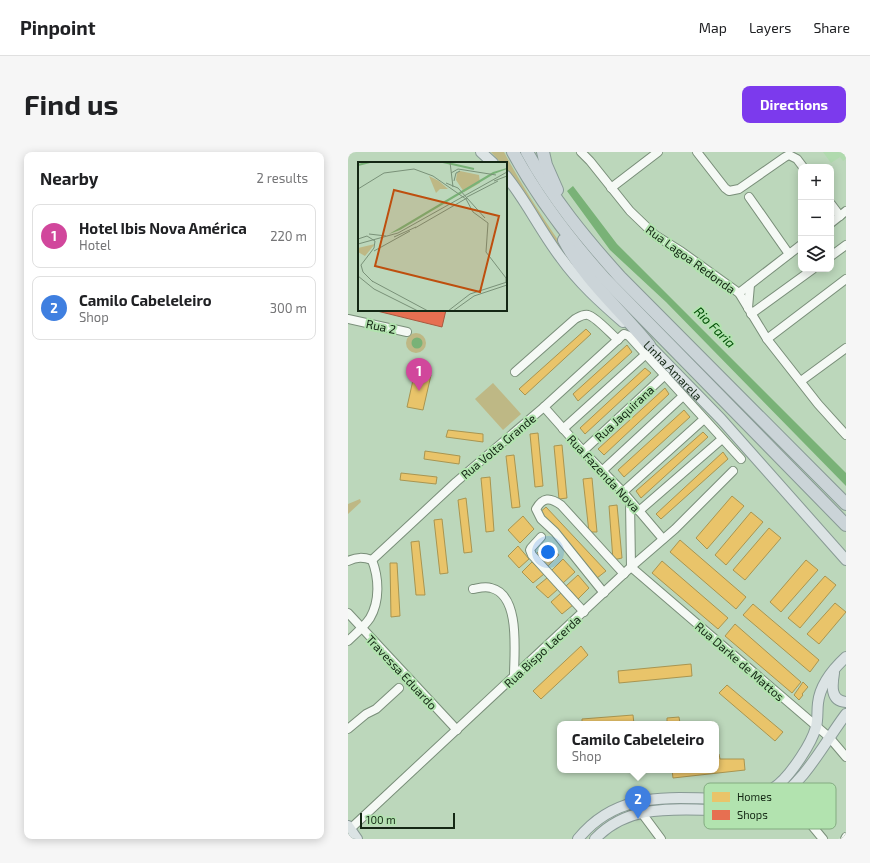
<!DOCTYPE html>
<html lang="en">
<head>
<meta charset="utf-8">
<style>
	:root { --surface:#fff; --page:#f6f6f6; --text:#202124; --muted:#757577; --line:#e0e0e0; --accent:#7c3aed }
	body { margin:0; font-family:"Exo 2",sans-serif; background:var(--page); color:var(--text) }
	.controls { position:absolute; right:12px; top:12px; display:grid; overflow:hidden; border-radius:8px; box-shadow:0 2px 10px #0003 }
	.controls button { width:36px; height:36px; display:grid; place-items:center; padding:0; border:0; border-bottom:1px solid var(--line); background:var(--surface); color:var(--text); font:20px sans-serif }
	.scale { position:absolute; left:12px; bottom:10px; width:95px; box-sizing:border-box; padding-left:4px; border:2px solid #142714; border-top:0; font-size:11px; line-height:14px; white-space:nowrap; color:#142714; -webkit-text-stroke:3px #b2e3af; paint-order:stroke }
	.you { position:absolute; left:200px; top:400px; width:14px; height:14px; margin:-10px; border:3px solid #fff; border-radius:50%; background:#1a73e8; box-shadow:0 0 0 6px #1a73e833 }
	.badge { display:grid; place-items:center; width:26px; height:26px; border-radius:50%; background:var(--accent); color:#fff; font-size:13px; font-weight:700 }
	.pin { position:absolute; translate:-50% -33px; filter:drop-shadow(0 1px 2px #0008) }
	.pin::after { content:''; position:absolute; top:21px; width:14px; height:12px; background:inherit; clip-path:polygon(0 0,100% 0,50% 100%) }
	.popup { position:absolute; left:209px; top:569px; width:162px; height:52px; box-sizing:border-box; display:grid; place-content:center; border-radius:8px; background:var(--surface); filter:drop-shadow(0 1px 3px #0005); font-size:13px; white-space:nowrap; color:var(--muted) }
	.popup b { font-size:15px; color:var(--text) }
	.popup::after { content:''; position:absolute; left:50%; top:100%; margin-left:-8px; border:8px solid transparent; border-top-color:var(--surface) }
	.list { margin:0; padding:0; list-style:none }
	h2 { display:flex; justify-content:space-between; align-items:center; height:52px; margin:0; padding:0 16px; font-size:17px }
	h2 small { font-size:13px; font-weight:400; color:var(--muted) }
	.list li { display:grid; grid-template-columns:26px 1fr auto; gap:12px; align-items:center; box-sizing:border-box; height:64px; margin:0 8px 8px; padding:0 8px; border:1px solid var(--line); border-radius:8px }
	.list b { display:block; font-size:15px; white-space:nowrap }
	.list p { margin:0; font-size:13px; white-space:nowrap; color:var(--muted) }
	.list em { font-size:13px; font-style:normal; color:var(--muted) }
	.icon { flex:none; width:22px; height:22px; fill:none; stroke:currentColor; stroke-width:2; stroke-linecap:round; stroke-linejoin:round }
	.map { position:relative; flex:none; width:498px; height:687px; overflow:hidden; border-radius:8px }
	header { display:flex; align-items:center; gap:24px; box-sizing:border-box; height:56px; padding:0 20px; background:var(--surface); border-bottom:1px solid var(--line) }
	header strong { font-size:19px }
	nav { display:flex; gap:22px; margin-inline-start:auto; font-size:14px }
	.intro { display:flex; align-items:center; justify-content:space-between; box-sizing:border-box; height:96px; padding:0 24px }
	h1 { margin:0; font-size:28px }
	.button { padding:10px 18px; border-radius:8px; background:var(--accent); color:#fff; font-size:14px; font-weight:700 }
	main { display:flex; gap:24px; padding:0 24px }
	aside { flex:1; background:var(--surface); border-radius:8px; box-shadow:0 2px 10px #0003 }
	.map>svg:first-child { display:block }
</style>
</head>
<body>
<header>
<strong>Pinpoint</strong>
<nav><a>Map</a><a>Layers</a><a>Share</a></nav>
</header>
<div class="intro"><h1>Find us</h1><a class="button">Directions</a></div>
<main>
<aside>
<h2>Nearby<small>2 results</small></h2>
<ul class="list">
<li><span class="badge" style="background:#d1479c">1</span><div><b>Hotel Ibis Nova América</b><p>Hotel</p></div><em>220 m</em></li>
<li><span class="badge" style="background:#3f7fe0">2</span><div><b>Camilo Cabeleleiro</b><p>Shop</p></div><em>300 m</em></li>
</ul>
</aside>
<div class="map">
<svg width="498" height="687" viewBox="0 0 498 687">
	<rect width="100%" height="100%" fill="#bcd7bb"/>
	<path fill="#b0daae" d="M475,0H498V7L495,9L492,5L483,11Z"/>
	<g fill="#beb885">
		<path d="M143,0H156C179,43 205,82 234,121H231L208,91L158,17V11H153Z"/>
		<circle cx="68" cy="191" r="10"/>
		<path d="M145,231L173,262L155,278L127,247Z"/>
		<path d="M12,347L13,350L0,362V352Z"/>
	</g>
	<g fill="#79b277">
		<path d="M225,34L269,92L498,321V334L318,150L262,98L219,39Z"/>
		<circle cx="69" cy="191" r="5.5"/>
	</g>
	<g fill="#e9c46a" stroke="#a99550">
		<path d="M238,177L243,182L177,243L171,237Z"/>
		<path d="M279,193L284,200L230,249L225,242Z"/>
		<path d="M297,216L303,221L237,282L232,276Z"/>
		<path d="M67,219L83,223L75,258L59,255Z"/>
		<path d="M317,236L321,242L256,303L250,297Z"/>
		<path d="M336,258L342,265L276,325L270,318Z"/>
		<path d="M100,278L135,282V290L98,285Z"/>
		<path d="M355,280L360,285L293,346L288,339Z"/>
		<path d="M190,281L195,334L187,335L182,282Z"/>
		<path d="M214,293L219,346L211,347L206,294Z"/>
		<path d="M77,299L112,304L111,312L76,307Z"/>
		<path d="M375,300L380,307L313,367L308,362Z"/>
		<path d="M166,303L172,355L164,356L158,304Z"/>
		<path d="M53,321L89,325L88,332L52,328Z"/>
		<path d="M142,325L146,379L138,380L133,326Z"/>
		<path d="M244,326L249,380H241L235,327Z"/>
		<path d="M384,344L396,354L359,397L348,386Z"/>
		<path d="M118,346L124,400L116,401L110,348Z"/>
		<path d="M269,353L274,406L265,408L261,354Z"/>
		<path d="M198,355L258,419L249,426L190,362Z"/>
		<path d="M403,360L415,370L378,413L367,403Z"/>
		<path d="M175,364L186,377L172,391L160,378Z"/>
		<path d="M94,367L100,421L92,422L86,368Z"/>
		<path d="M421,376L433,386L397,428L385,418Z"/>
		<path d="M332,388L398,445L388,457L322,400Z"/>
		<path d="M71,389L77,443H68L63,390Z"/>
		<path d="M200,391L211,403L200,414L188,402Z"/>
		<path d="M170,394L181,407L171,416L160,404Z"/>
		<path d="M215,407L227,420L215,431L203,419Z"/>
		<path d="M458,408L470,418L433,460L422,450Z"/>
		<path d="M314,409L380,466L370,477L304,421Z"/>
		<path d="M184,410L196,422L185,431L174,420Z"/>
		<path d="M42,411H49L52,464L43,465Z"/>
		<path d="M230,423L241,436L230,447L218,434Z"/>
		<path d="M477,424L488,433L452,476L440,466Z"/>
		<path d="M199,426L210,437L200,446L188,435Z"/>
		<path d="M213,441L225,453L214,462L203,450Z"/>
		<path d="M487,451L498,460L471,492L459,482Z"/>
		<path d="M405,452L471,508L462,520L395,463Z"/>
		<path d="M387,472L453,530L444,541L377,484Z"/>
		<path d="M233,494L240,503L193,547L185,539Z"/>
		<path d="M343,512L344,524L271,531L270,519Z"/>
		<path d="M455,530L460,535L454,542L455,543L451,548L446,543Z"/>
		<path d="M379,533L435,580L427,589L371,541Z"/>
		<path d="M285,563L286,572H234V567Z"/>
		<path d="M331,565L332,571L365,570V572H319V566Z"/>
		<path d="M368,600L371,602L372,607H396L397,618L325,626L324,618H368Z"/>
	</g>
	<path fill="#e76f51" stroke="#a8593f" d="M25,158H98L94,175Z"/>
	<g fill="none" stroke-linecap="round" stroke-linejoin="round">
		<g stroke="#798e79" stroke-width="10">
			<g id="minor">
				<path d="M233,0L242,9L282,59L307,83L334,100L391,141L419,187L470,252L498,283"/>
				<path d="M349,0L377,36L381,39L391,37L437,5L441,3L449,7L455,15"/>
				<path d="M263,36L310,0"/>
				<path d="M401,45L441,102"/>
				<path d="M483,52L492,64"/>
				<path d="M483,71L498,59"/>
				<path d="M483,104L498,93"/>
				<path d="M391,141L453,93"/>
				<path d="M400,156L402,133"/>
				<path d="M403,162L465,117"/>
				<path d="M0,167L59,180"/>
				<path d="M419,187L498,127"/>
				<path d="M167,220L227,167C231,165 235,162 240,163C248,165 263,182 270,188"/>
				<path d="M453,229L498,196"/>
				<path d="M196,255L235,299L275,340L315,387"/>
				<path d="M215,277L298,202"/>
				<path d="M235,299L317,223"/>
				<path d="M254,319L335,244"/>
				<path d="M275,340L356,267"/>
				<path d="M282,349L283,415"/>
				<path d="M291,359L374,287"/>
				<path d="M193,385L183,396L182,398L184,403L236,460"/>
				<path d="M24,408L108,330L196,255L276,182L281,184L393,307"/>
				<path d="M0,409C9,405 15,405 24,408"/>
				<path d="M283,415L481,585L498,605"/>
				<path d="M125,437C131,436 137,434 143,436C173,443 166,501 166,524"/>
				<path d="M256,441L207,380L193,367L188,357C195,345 202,345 213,353L276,422"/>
				<path d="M0,461L109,578"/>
				<path d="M0,489C7,482 16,475 22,466C32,449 31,426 24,408"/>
				<path d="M0,577L18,562L28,557L51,536"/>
				<path d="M437,641L475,687"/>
				<path d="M293,660L313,687"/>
				<path d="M2,677L283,415L327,377L385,319"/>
				<path d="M497,687L498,685"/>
			</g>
		</g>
		<g stroke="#889a95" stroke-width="12">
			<g id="major">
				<path d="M133,0L145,11"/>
				<path d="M158,24C179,50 193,80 213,106C231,131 252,150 275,170"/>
				<path id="s1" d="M296,188L373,267L498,408"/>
				<path d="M486,521C484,533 482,549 498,550"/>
				<path d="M0,674L9,687"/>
				<path d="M230,687C271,636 326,647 384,647C422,643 432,637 453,605C459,596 465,586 468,575C470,567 469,559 470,551C472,533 485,517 498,505"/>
				<path d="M247,687C282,650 329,658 376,658C392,658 409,657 424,650C456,632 476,591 498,562"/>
			</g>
		</g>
		<g stroke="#889a95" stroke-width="14">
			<g id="highway">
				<path d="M165,0C190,46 222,88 257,127L498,373"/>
				<path d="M179,0C204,46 237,86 272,125L498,352"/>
				<path d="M195,0L198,13L209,38"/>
				<path d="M216,88C237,128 273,158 301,193"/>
			</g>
		</g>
		<use href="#minor" stroke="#f5f9f5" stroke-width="8"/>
		<use href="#major" stroke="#dbe3e4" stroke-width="10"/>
		<use href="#highway" stroke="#cbd4d8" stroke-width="12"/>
	</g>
	<g text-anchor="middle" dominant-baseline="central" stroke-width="4" stroke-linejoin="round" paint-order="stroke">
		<g font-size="12" fill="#142714" stroke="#b2e3af">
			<text transform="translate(343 107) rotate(36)">Rua Lagoa Redonda</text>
			<text transform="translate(33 174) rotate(12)">Rua 2</text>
			<text stroke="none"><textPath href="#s1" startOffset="42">Linha Amarela</textPath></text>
			<text transform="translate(276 261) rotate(-43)">Rua Jaquirana</text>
			<text transform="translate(150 294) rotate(-40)">Rua Volta Grande</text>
			<text transform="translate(256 321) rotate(47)">Rua Fazenda Nova</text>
			<text transform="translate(194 499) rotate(-43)">Rua Bispo Lacerda</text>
			<text transform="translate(392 509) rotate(41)">Rua Darke de Mattos</text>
			<text transform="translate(54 520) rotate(47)">Travessa Eduardo</text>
		</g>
		<g font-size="13" font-style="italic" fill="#004f05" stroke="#b2e3af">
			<text transform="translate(367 175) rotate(45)">Rio Faria</text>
		</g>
	</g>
	<g transform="translate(10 10)">
		<rect width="149" height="149" fill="#bcd7bb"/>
		<path d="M102,9L121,13L122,21L106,30L98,18L99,11ZM71,14L81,19L90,27H82L78,31ZM17,82L7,94L0,90V86Z" fill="#beb885"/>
		<path d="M149,6V7L136,12L42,68L31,72L135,10Z" fill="#79b277"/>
		<path fill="none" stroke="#79b277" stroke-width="2" d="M85,0L116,7M0,3L12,0"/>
		<path fill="none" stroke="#799178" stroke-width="1" d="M92,0L95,25M93,11L100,7L138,13M96,19L98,11L102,9M136,19L149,14M88,21L100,26L127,56M0,27L26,11L56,7L75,14L108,37L115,50L130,61L128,90L148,116V120M109,35L140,19M57,66L109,36M11,72L28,74M36,75L58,65M0,77L9,74L17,79L16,86L3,103L5,110L15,120M0,82L40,71L149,10M16,89L52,69M0,114L16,127L60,149M14,119L70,149M90,149L112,132L149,120M95,149L116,134L149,123"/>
		<path fill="#be4f0e" fill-opacity="0.15" stroke="#be4f0e" stroke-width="2" d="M36,28L141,54L122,130L17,104Z"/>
		<rect width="149" height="149" fill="none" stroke="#142714" stroke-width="2"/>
	</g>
	<rect x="356" y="631" width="132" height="46" rx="6" fill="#b2e3af" stroke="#83ab80" stroke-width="1"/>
	<rect x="364" y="640" width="18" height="10" fill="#e9c46a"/>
	<rect x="364" y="658" width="18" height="10" fill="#e76f51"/>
	<g font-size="11" fill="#142714">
		<text x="389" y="649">Homes</text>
		<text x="389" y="667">Shops</text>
	</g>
</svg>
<div class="controls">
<button>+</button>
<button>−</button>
<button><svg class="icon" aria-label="layers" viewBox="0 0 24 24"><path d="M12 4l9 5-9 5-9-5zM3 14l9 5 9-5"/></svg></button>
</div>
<div class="scale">100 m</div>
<div class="you"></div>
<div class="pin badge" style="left:71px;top:239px;background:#d1479c">1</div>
<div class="pin badge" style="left:290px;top:667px;background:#3f7fe0">2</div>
<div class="popup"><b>Camilo Cabeleleiro</b>Shop</div>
</div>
</main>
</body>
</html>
